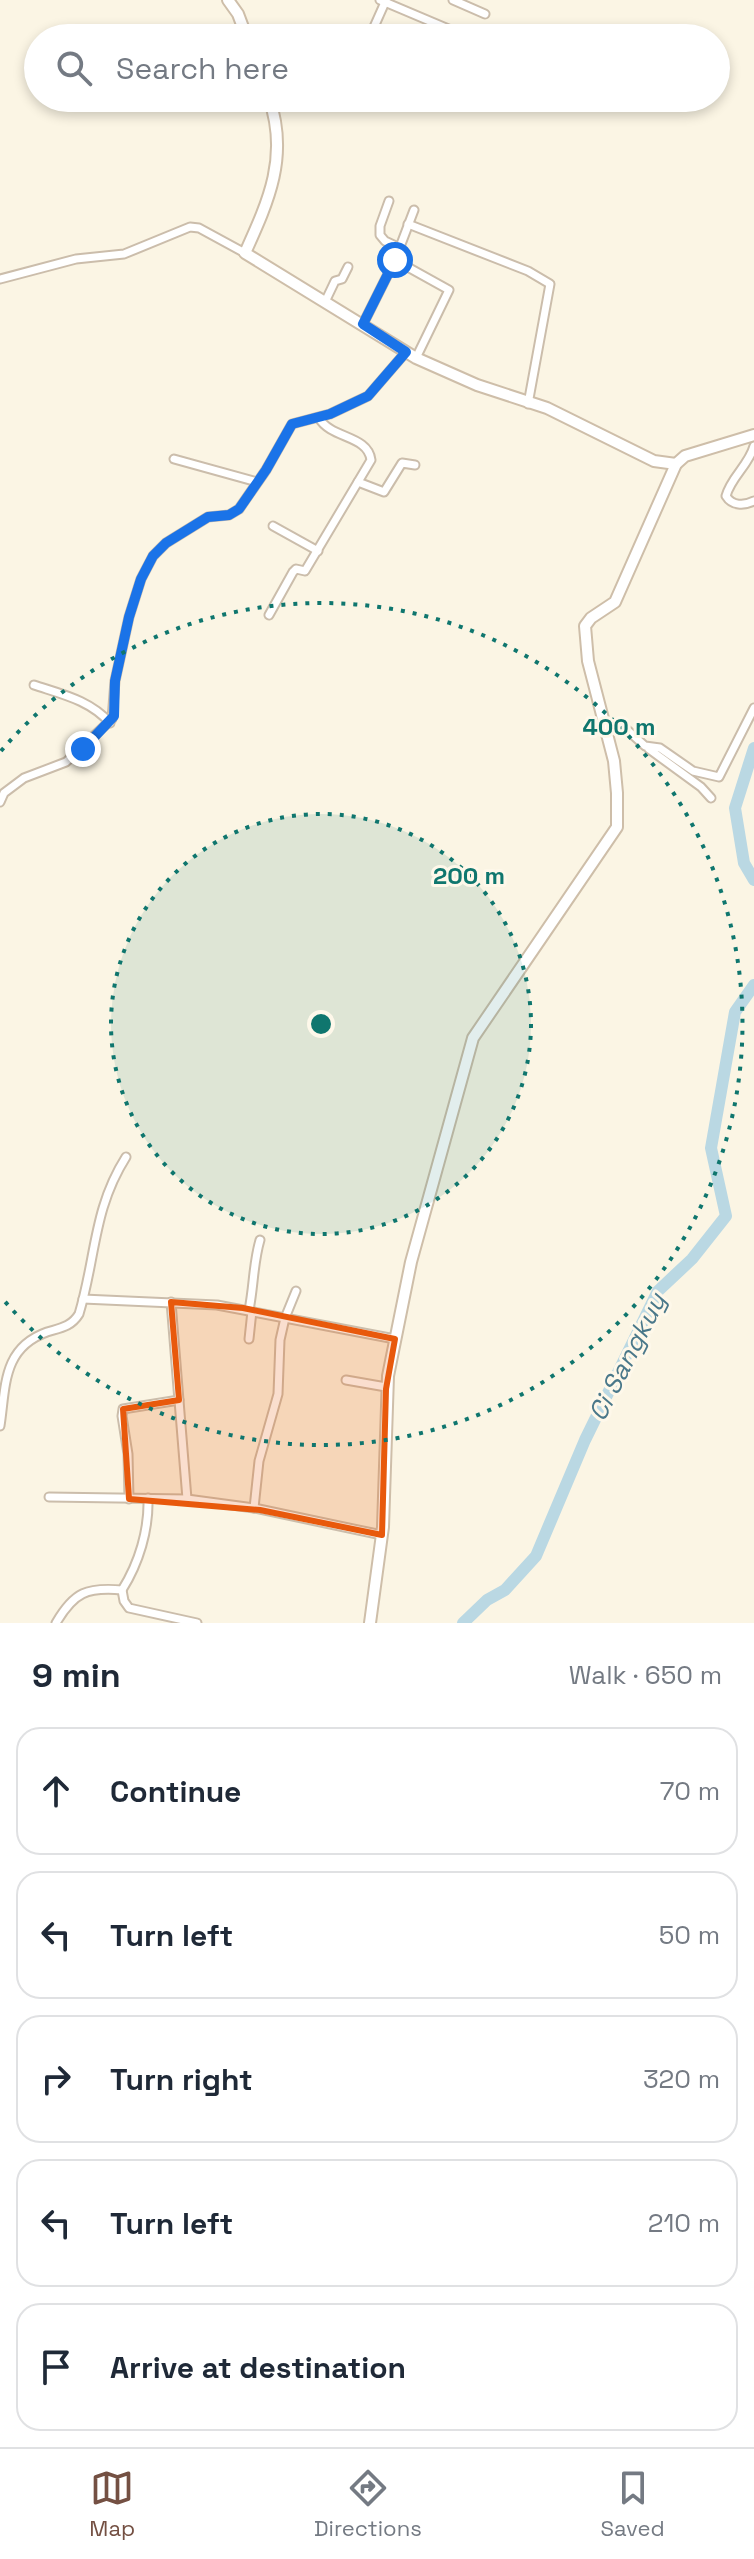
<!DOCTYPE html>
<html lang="en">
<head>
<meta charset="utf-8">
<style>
	:root { --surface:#fff; --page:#f6f6f7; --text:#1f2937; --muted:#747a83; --line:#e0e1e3; --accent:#745043 }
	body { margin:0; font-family:"Space Grotesk",sans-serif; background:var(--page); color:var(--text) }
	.stop { position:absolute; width:24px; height:24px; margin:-18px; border:6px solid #1a73e8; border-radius:50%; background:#fff }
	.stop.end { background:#1a73e8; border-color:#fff; box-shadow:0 2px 8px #0008 }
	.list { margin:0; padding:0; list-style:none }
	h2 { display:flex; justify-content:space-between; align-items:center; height:104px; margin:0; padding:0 32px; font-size:34px }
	h2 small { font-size:26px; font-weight:400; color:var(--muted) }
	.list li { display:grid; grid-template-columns:52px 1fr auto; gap:24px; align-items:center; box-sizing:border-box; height:128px; margin:0 16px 16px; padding:0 16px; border:2px solid var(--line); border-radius:24px }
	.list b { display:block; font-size:30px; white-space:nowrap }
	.list em { font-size:26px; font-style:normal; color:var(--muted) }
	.icon { flex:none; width:44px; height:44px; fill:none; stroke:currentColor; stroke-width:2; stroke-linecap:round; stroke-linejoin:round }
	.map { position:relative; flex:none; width:754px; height:1623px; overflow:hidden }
	.search { position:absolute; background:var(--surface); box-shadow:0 4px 12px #0003; left:24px; right:24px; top:24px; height:88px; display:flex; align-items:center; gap:20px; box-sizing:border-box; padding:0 28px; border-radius:44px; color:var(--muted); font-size:30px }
	.sheet { height:824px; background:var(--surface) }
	nav { display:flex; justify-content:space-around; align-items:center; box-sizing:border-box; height:112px; border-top:2px solid var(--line); background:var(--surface); font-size:22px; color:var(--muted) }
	nav a { display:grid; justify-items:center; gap:4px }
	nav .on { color:var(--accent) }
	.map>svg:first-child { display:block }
</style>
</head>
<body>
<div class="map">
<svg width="754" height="1623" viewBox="0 0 754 1623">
	<rect width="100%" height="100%" fill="#fbf5e4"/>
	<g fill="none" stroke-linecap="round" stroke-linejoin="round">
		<g stroke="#bad8e3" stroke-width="12">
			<path d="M754,748L735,808L744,863L754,880"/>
			<path d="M463,1623L487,1600L505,1590L536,1556L585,1440L658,1291L692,1259L726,1216L711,1148L735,1012L754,985"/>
		</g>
		<g stroke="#cbbdab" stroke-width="11">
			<g id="street">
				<path d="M380,0L458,33"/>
				<path d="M386,0L374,27L399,38"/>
				<path d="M453,0L485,14"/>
				<path d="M389,201L380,226V235L385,241L400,248"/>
				<path d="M408,224L528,271L550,284L528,404"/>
				<path d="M395,260L449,290L416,358"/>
				<path d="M0,279L76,259L124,254L190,227L199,228L245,253"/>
				<path d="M325,302L335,281L342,279L348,267"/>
				<path d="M363,324L395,260L414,210"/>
				<path d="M754,446C749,465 731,477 726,496C732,506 744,506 754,501"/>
				<path d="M174,459L257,482"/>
				<path d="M358,482L384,492L402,463L415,465"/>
				<path d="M273,526L318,551"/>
				<path d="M269,615L293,572L296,569L305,571L371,460C368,435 331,439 319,418"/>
				<path d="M34,685C61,694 90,700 110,723"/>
				<path d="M602,721L625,728L645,746L660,748L693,771L719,777L754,708"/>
				<path d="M649,749L701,787L711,798"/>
				<path d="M0,802L4,793L24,778L66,762L112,719L115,681L129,617L141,579L153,556L166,543L208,517L229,515L239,509L266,470L292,424L330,414L368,396L406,352"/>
				<path d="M83,1299L217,1305L395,1339"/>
				<path d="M171,1302L187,1499"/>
				<path d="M249,1310C254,1285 253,1264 260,1240"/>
				<path d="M249,1339L252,1311"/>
				<path d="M346,1380L386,1387"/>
				<path d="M0,1426C6,1387 2,1348 47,1332C60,1328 71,1327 79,1314C96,1258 93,1209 126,1157"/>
				<path d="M49,1497L187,1499L254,1508L382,1535"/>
				<path d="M129,1499L128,1454L122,1416L123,1409L179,1400"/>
				<path d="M254,1508L259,1461L278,1394L280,1340L285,1318L296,1291"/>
				<path d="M122,1590L124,1601L129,1608L197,1623"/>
				<path d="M56,1623C74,1592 87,1587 122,1590C139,1563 149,1530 148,1498"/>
			</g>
		</g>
		<g stroke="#cebea9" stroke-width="14">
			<g id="secondary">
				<path d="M228,0L238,14L247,38"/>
				<path d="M269,98C289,156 269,200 245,253L416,358L477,385L547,408L654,461L676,464"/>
				<path d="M370,1623L383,1527L388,1376L411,1262L473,1038L617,827V793L614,761L588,661L585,626L591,618L615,602L676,464L685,456L754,435"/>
			</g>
		</g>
		<use href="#street" stroke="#fff" stroke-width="7"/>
		<use href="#secondary" stroke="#fff" stroke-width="10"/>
	</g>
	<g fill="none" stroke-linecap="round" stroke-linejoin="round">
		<path stroke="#1a73e8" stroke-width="10" d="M83,749L114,716L115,681L129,617L141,579L153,556L166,543L208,517L229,515L239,509L266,470L292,424L330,414L368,396L406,352L363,324L395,260"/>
	</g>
	<path fill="#e8590c" fill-opacity="0.2" stroke="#e8590c" stroke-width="6" stroke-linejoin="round" d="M171,1302L243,1308L395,1339L386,1389L382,1535L260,1510L129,1499L123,1409L179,1400Z"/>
	<circle cx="321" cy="1024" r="210" fill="#0f766e" fill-opacity=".12"/>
	<g fill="none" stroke="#0f766e" stroke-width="4" stroke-dasharray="4 8">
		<circle cx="321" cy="1024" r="210"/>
		<path d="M1 751A421 421 0 1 1 1 1297"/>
	</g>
	<g text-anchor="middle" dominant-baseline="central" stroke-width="6" stroke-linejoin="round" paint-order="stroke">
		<g font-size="26" font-style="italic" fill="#4a788a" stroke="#fef8ea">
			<text transform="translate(627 1357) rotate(-63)">Ci Sangkuy</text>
		</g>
	</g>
	<circle cx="321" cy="1024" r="12" fill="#0f766e" stroke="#fef8ea" stroke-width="4"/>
	<g font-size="24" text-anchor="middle" font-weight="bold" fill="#0f766e" stroke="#fef8ea" stroke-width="6" stroke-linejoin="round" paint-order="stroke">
		<text x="619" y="735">400 m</text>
		<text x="469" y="884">200 m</text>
	</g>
</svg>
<div class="stop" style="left:395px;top:260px"></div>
<div class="stop end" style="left:83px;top:749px"></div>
<div class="search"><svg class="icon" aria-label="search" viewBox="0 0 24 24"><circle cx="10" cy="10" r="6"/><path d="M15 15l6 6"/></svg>Search here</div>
</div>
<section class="sheet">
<h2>9 min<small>Walk · 650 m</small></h2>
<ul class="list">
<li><svg class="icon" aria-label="ahead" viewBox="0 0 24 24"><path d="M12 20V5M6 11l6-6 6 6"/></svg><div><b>Continue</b></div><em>70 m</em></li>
<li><svg class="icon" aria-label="left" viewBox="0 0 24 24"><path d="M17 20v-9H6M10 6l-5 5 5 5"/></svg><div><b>Turn left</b></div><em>50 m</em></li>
<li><svg class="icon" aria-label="right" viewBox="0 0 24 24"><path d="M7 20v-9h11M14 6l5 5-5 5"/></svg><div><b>Turn right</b></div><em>320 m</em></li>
<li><svg class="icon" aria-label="left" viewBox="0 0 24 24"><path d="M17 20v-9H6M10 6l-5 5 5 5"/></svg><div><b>Turn left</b></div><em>210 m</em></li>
<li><svg class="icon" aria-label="arrive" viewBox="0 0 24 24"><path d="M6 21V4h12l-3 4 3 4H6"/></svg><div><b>Arrive at destination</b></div></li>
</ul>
</section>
<nav>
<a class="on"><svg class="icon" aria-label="map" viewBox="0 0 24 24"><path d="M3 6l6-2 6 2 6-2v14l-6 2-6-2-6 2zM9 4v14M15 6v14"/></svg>Map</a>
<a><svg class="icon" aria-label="directions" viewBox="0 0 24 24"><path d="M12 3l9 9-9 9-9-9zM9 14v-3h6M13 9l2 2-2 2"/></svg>Directions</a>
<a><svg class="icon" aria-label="saved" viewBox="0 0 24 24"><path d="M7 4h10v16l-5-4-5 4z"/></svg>Saved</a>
</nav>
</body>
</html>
